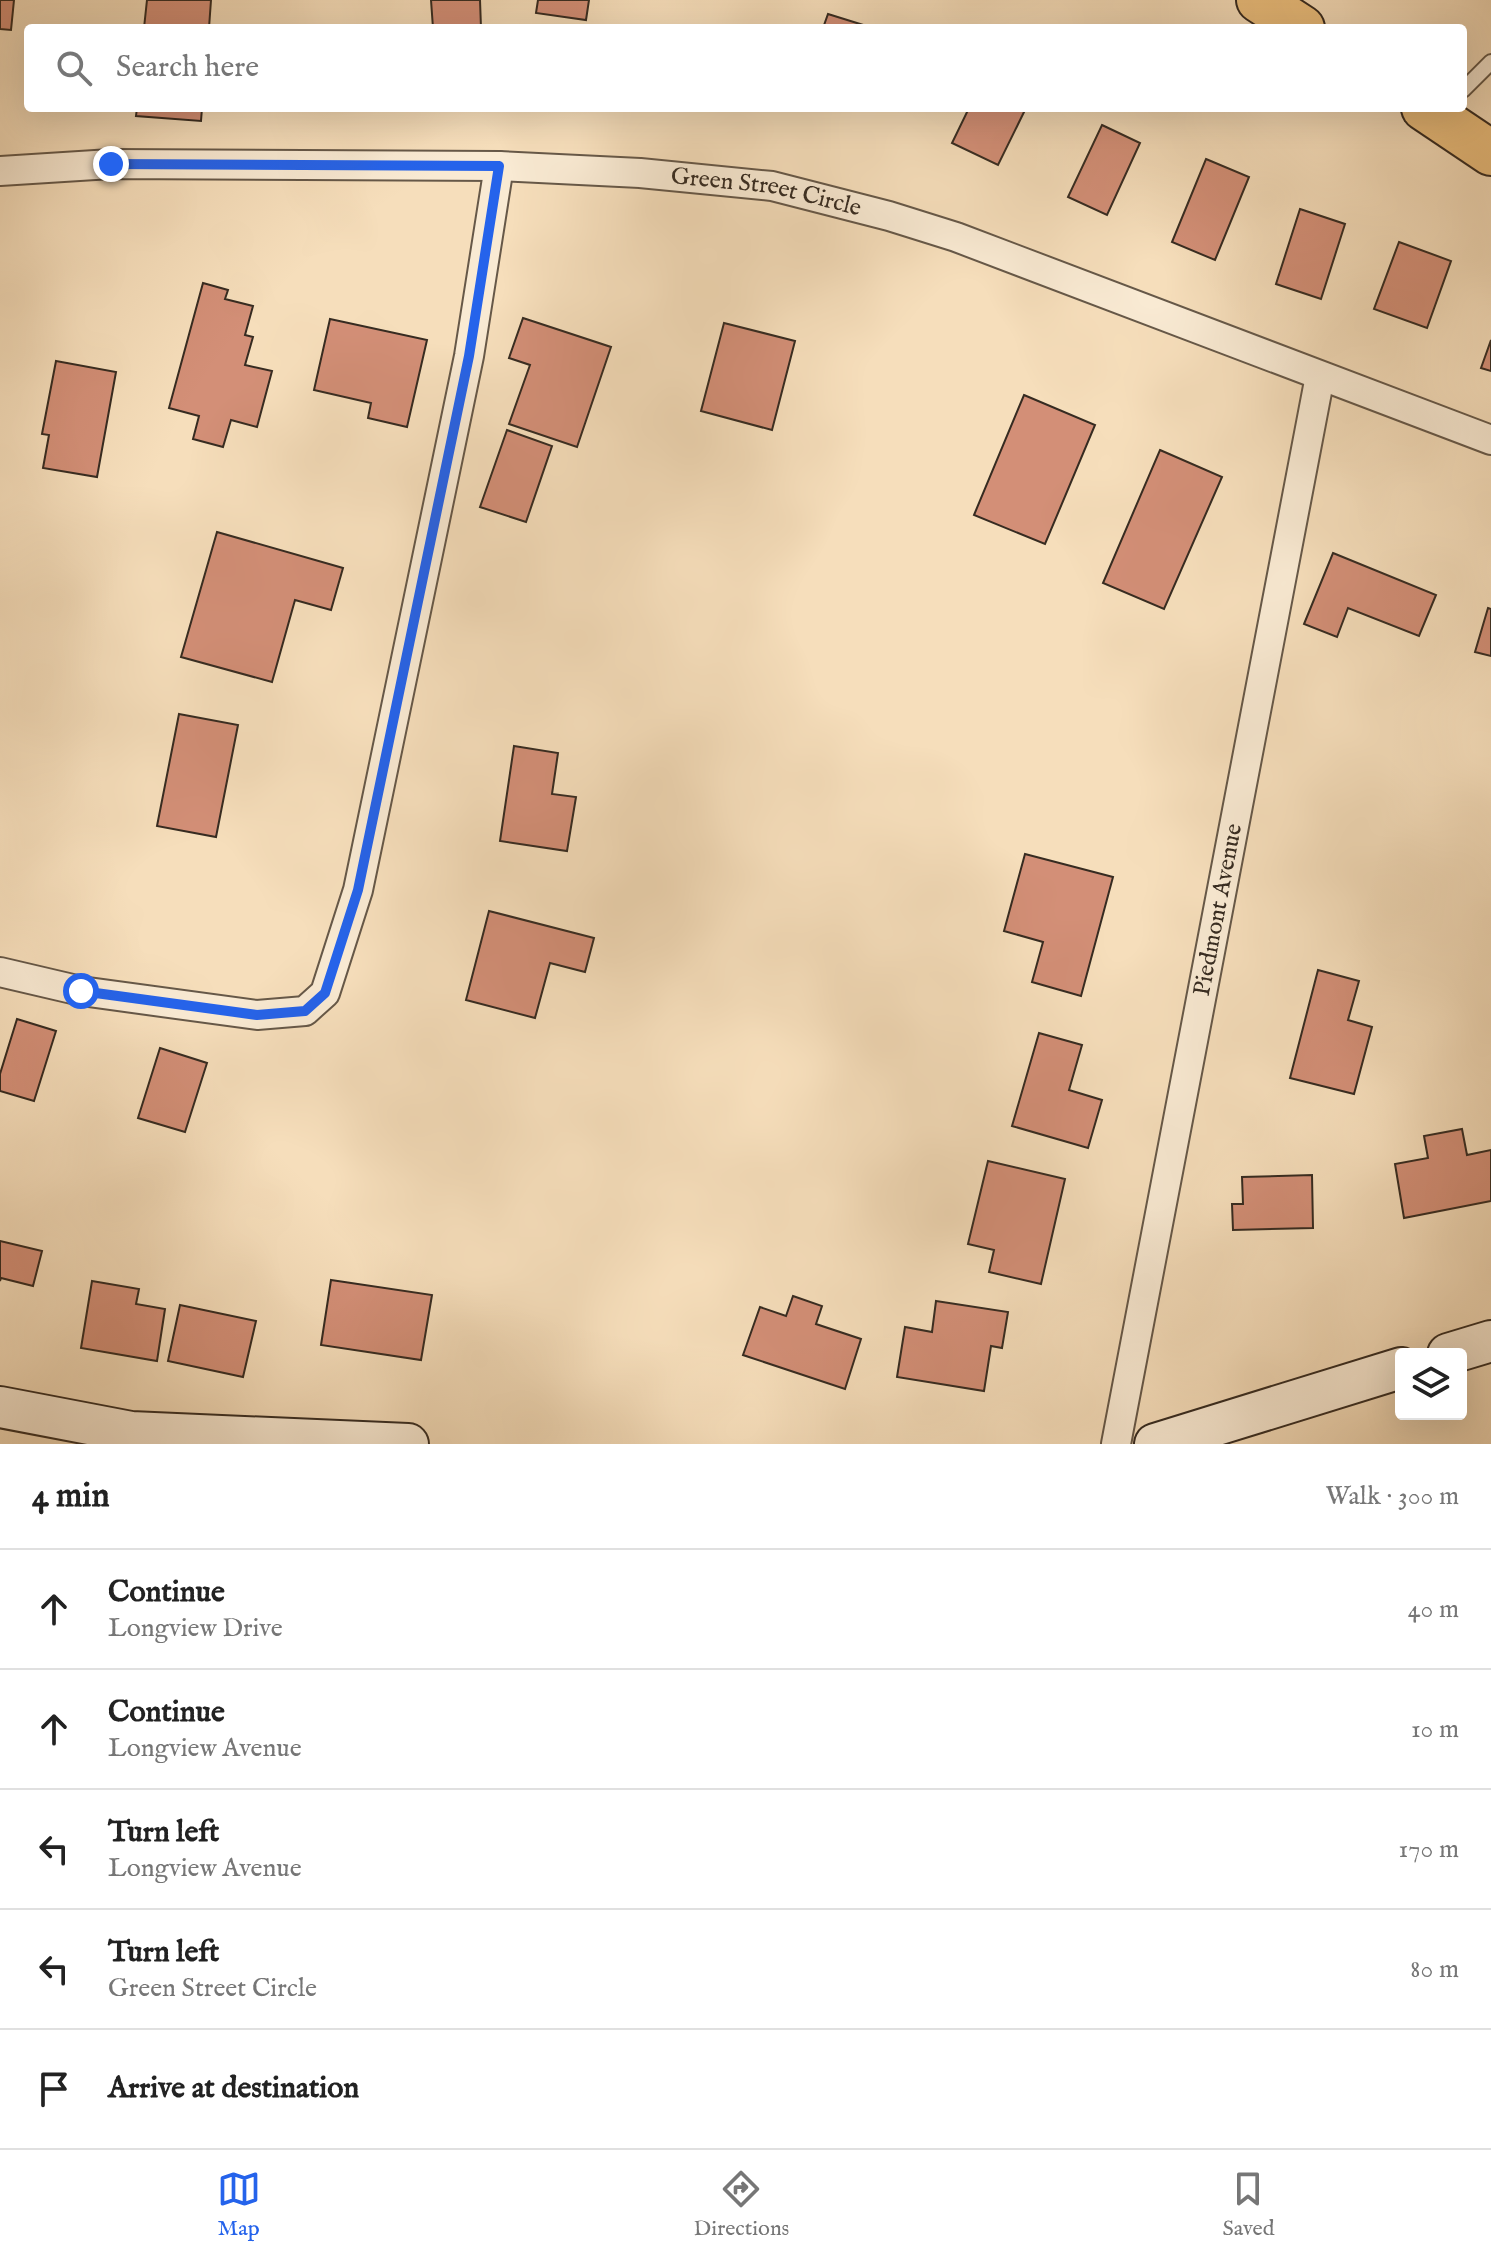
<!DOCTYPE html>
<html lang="en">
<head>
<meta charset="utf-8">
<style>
	:root { --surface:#fff; --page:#f2f2f2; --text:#222; --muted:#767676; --line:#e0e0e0; --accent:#2563eb }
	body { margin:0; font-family:"IM FELL English",serif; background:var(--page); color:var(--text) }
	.controls { position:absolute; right:24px; bottom:24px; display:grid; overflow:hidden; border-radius:8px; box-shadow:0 8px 32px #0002 }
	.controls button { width:72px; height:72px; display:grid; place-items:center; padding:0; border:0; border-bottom:2px solid var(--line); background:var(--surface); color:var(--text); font:40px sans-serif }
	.stop { position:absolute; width:24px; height:24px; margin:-18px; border:6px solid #2563eb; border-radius:50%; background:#fff }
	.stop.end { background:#2563eb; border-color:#fff; box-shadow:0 2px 8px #0008 }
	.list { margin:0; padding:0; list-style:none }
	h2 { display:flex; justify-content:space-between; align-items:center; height:104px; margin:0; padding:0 32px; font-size:34px }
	h2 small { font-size:26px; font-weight:400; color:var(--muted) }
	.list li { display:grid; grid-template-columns:52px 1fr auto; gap:24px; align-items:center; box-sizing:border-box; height:120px; padding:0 32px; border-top:2px solid var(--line) }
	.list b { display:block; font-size:30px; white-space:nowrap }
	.list p { margin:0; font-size:26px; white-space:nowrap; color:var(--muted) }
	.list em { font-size:26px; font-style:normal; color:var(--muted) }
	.icon { flex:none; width:44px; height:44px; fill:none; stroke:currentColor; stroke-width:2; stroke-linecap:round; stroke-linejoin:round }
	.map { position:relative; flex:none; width:1491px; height:1444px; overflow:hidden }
	.search { position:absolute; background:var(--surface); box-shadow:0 8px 32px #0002; left:24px; right:24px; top:24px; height:88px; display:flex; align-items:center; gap:20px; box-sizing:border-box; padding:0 28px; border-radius:8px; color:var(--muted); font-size:30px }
	.sheet { height:704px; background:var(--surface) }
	nav { display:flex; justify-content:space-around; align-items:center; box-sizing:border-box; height:112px; border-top:2px solid var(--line); background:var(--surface); font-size:22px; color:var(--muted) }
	nav a { display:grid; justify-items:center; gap:4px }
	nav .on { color:var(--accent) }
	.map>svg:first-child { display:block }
</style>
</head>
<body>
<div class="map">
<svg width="1491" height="1444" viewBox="0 0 1491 1444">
	<rect width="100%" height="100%" fill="#f6debb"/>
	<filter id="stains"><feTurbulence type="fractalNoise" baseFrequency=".0025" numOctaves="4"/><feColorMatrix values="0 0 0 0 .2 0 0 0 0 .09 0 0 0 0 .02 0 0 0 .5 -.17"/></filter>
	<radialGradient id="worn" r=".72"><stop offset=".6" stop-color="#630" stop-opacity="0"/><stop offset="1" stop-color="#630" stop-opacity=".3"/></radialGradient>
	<g fill="#d38f77" stroke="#362b21" stroke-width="2">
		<path d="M0,0H14L11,30L0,29Z"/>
		<path d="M147,0H211L209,28H144Z"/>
		<path d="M431,0H480L481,28H433Z"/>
		<path d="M538,0H589L586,20L536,13Z"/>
		<path d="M828,14L873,28H823Z"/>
		<path d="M137,108H202L201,121L136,116Z"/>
		<path d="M969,108H1026L998,165L952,143Z"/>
		<path d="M1102,125L1140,143L1107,215L1068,197Z"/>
		<path d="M1206,159L1249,177L1215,260L1172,242Z"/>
		<path d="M1300,209L1345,224L1321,299L1276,284Z"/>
		<path d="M1399,242L1451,261L1427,328L1374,309Z"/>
		<path d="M203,283L228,290L225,299L253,306L245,335L253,337L245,365L272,371L257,427L231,420L223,447L193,439L199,416L169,408Z"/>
		<path d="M523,318L611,347L577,447L509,424L530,365L509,358Z"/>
		<path d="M330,319L427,340L407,427L368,418L371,403L314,390Z"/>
		<path d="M724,323L795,341L772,430L701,411Z"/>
		<path d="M1491,340V371L1481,368Z"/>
		<path d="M56,361L116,372L97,477L43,468L49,435L42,434Z"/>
		<path d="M1024,395L1095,425L1045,544L974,515Z"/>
		<path d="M507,430L552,446L526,522L480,507Z"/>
		<path d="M1160,450L1222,477L1164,609L1103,583Z"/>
		<path d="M217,532L343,568L331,610L295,600L272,682L181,657Z"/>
		<path d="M1333,553L1436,595L1419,636L1348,608L1337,637L1304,624Z"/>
		<path d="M1488,608L1491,609V656L1475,652Z"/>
		<path d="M179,714L238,725L216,837L157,826Z"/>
		<path d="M514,746L558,753L552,794L576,797L567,851L500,841Z"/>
		<path d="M1025,854L1113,877L1081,996L1032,982L1043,942L1004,931Z"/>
		<path d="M489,911L594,938L585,972L550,963L535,1018L466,1000Z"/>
		<path d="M1318,970L1359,981L1348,1020L1372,1027L1354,1094L1290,1078Z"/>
		<path d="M17,1019L56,1031L34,1101L0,1091V1074Z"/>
		<path d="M1039,1033L1082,1045L1069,1090L1102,1100L1088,1148L1012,1126Z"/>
		<path d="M160,1048L207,1063L185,1132L138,1118Z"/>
		<path d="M1462,1129L1467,1155L1491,1150V1201L1404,1218L1395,1164L1428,1158L1424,1136Z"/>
		<path d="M988,1161L1065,1179L1041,1284L989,1272L994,1250L968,1244Z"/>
		<path d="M1312,1175L1313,1228L1233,1230L1232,1204H1243L1242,1177Z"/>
		<path d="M0,1241L42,1251L33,1286L1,1278L0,1281Z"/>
		<path d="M331,1280L432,1295L421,1360L321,1345Z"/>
		<path d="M92,1281L139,1289L136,1304L165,1309L157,1361L81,1348Z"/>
		<path d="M793,1296L822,1306L816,1324L861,1339L845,1389L743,1355L760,1307L786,1316Z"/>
		<path d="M936,1301L1008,1312L1002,1348L991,1346L984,1391L897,1377L905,1327L932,1332Z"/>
		<path d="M180,1305L256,1321L243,1377L168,1361Z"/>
	</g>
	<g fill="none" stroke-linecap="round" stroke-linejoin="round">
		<g stroke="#665848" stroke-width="18">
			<path id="lane" d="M1463,90L1491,62"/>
		</g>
		<g stroke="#665848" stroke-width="32">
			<g id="street">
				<path id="s1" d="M0,171L111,164L499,166L640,173L772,186L889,216L956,237L1491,440"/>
				<path d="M0,972L81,991L257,1015L305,1011L325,993L358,890L469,356L499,166"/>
				<path id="s2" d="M1116,1444L1320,376"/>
			</g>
		</g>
		<g stroke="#362b21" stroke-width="44">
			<g id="secondary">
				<path d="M1448,1354L1491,1341"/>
				<path d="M0,1407L131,1432L408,1444"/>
				<path d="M1155,1444L1401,1368"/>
			</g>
		</g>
		<g stroke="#362b21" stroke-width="48">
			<g id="highway">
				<path d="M1259,0L1302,28"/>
				<path d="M1424,108L1491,153"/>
			</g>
		</g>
		<use href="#lane" stroke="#f9ead3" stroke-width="14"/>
		<use href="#street" stroke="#f9ead3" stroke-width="28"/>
		<use href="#secondary" stroke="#f9ead3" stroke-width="40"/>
		<use href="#highway" stroke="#ebbf7e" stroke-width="44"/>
	</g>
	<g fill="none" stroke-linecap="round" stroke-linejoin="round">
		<path stroke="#2563eb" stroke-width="10" d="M81,991L257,1015L305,1011L325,993L358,890L469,356L499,166L111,164"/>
	</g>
	<g text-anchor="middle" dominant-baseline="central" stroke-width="6" stroke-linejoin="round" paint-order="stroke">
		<g font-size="24" fill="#362b21" stroke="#f9ead3">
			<text stroke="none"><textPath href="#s1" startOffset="768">Green Street Circle</textPath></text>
			<text stroke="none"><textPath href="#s2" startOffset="544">Piedmont Avenue</textPath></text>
		</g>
	</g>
	<rect width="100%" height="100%" filter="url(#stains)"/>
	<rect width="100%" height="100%" fill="url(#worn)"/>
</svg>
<div class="controls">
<button><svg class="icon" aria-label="layers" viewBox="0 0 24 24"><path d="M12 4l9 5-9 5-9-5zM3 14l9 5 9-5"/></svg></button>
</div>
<div class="stop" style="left:81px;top:991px"></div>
<div class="stop end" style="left:111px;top:164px"></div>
<div class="search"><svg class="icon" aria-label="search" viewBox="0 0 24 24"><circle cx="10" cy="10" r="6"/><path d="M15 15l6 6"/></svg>Search here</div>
</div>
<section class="sheet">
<h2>4 min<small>Walk · 300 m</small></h2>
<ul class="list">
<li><svg class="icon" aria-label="ahead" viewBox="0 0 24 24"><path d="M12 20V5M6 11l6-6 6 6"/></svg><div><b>Continue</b><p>Longview Drive</p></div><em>40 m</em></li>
<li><svg class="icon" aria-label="ahead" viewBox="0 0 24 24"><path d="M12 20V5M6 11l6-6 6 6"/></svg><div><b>Continue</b><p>Longview Avenue</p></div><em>10 m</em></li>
<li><svg class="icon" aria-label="left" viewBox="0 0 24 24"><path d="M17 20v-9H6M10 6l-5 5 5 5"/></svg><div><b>Turn left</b><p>Longview Avenue</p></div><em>170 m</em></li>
<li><svg class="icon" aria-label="left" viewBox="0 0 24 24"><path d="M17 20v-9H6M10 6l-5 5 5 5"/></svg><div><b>Turn left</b><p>Green Street Circle</p></div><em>80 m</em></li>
<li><svg class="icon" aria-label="arrive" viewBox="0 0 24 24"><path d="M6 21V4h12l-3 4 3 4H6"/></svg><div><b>Arrive at destination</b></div></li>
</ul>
</section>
<nav>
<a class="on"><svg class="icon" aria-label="map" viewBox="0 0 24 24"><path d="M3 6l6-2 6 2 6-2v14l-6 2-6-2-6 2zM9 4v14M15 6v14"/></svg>Map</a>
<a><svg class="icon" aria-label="directions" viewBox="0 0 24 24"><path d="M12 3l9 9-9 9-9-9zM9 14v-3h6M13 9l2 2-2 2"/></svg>Directions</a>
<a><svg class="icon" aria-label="saved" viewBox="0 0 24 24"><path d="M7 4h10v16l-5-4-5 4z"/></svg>Saved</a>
</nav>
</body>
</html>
